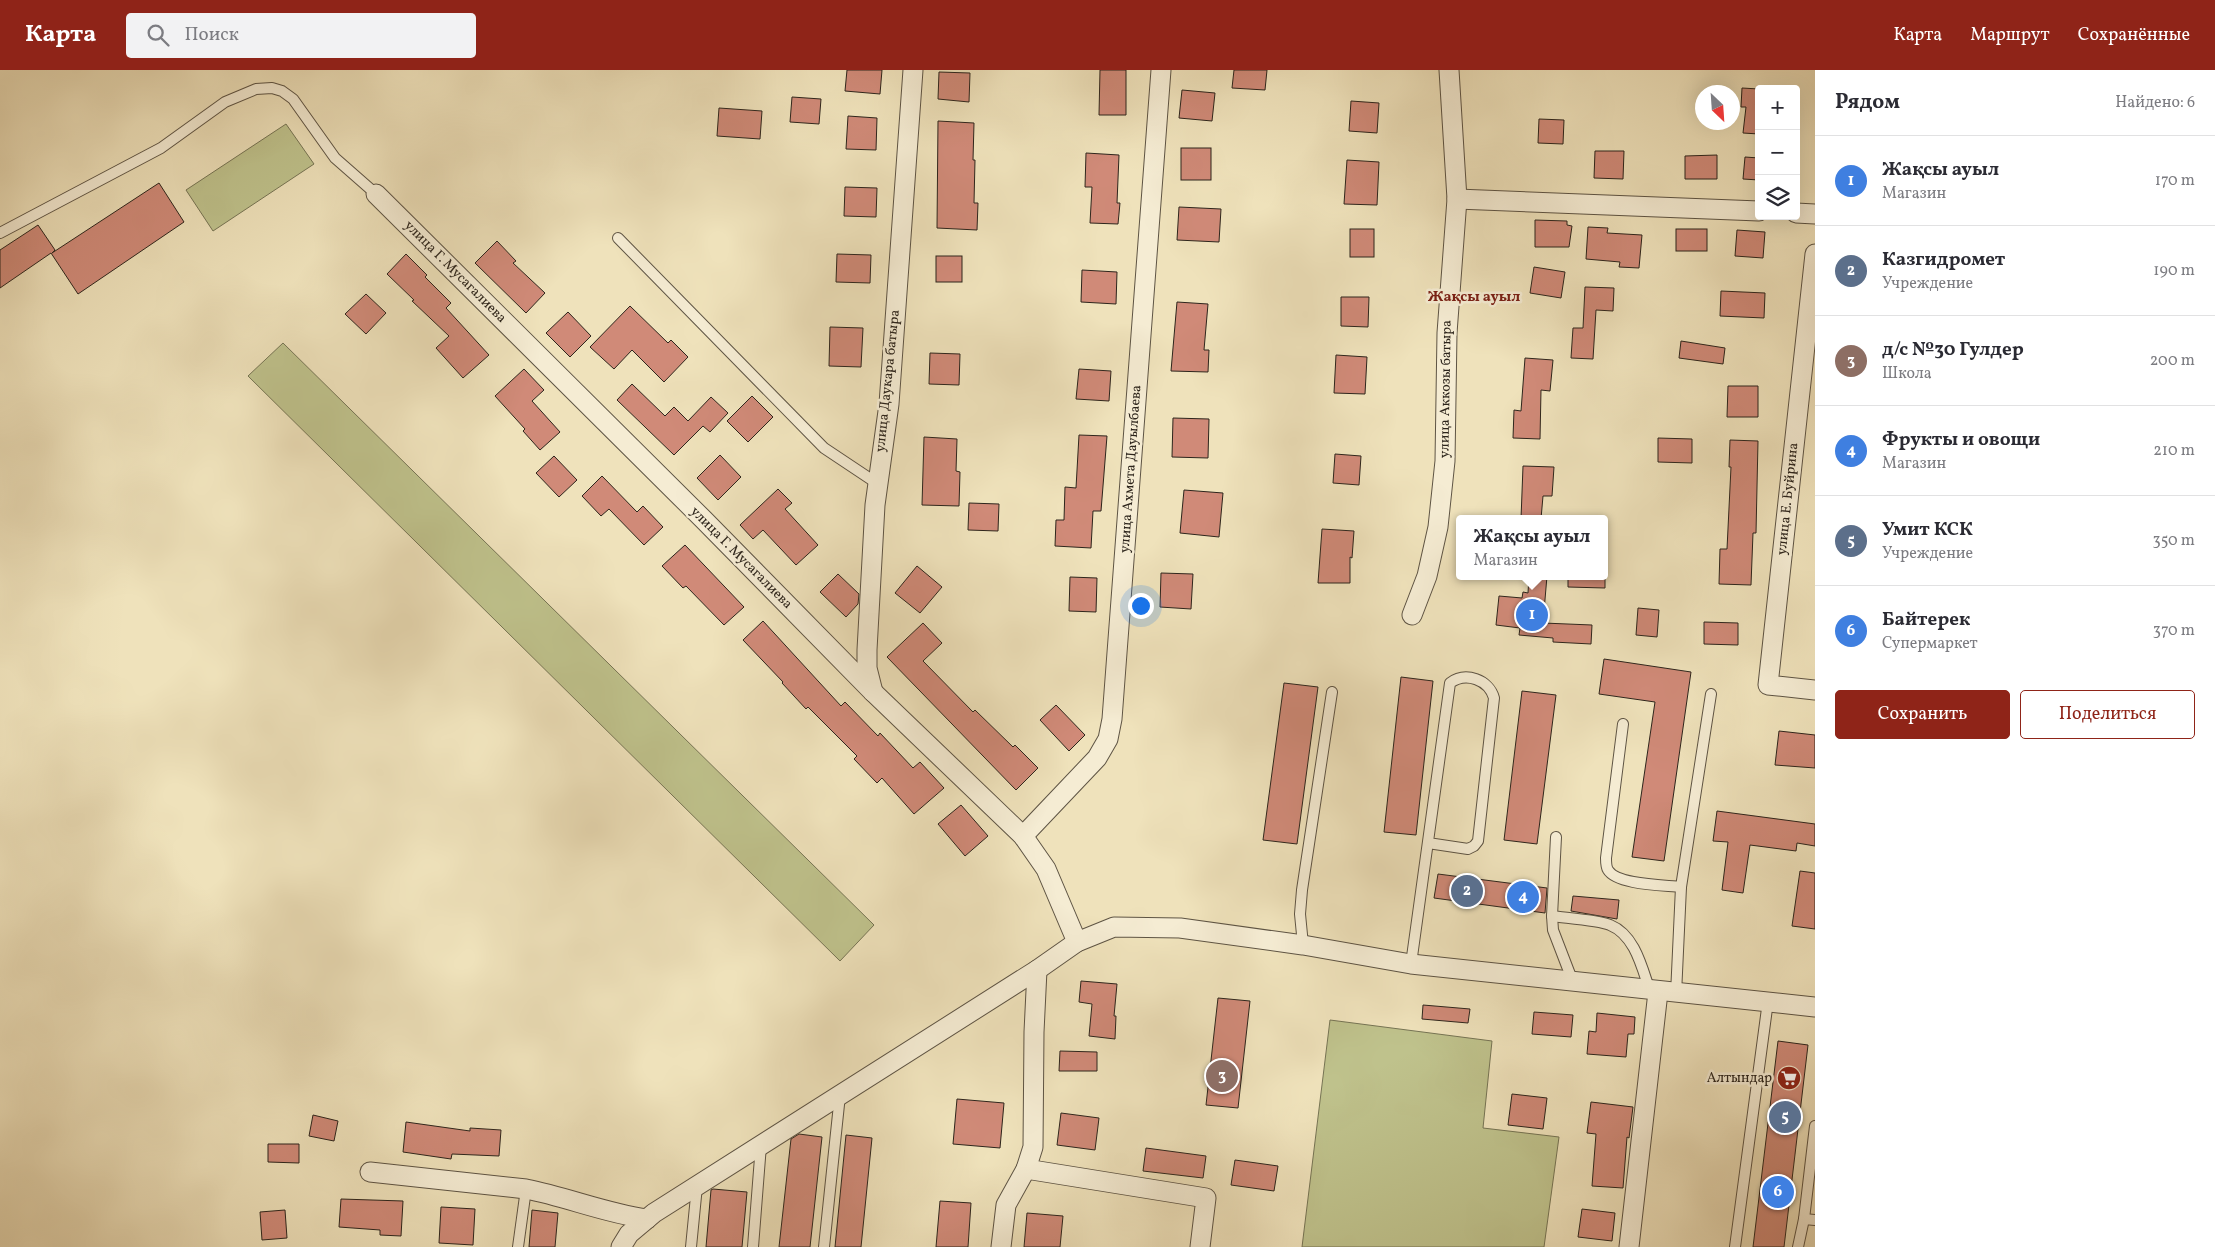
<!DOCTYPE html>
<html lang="ru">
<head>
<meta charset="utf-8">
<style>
	:root { --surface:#fff; --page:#f2f2f3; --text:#2b2b33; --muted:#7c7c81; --line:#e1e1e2; --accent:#8f2418 }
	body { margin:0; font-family:Vollkorn,serif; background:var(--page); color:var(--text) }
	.controls { position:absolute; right:15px; top:15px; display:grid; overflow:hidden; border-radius:5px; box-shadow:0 5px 20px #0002 }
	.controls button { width:45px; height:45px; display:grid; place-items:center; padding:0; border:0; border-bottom:1px solid var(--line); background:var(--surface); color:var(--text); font:25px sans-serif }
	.compass { position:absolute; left:1695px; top:15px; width:45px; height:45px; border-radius:50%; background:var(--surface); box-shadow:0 5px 20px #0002; rotate:155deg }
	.you { position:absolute; left:1140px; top:535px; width:18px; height:18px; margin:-12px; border:4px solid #fff; border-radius:50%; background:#1a73e8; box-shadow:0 0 0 8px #1a73e833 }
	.badge { display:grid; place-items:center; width:32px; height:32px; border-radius:50%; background:var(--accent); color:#fff; font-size:16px; font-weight:700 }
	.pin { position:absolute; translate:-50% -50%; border:2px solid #fff; box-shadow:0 1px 5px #0006 }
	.popup { position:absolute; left:1456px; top:445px; width:152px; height:65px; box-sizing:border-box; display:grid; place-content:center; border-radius:5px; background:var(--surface); filter:drop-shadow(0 1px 4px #0005); font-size:16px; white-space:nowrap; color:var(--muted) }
	.popup b { font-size:19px; color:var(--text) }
	.popup::after { content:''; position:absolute; left:50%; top:100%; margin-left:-10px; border:10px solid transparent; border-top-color:var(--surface) }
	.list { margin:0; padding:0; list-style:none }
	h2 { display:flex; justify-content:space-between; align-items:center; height:65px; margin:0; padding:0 20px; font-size:21px }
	h2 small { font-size:16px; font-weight:400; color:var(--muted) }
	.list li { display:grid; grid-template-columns:32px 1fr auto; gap:15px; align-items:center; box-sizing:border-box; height:90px; padding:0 20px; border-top:1px solid var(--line) }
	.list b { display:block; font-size:19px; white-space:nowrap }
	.list p { margin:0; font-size:16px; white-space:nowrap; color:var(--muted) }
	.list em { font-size:16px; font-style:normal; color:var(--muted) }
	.actions { display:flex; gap:10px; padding:15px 20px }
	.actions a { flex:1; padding:11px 0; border:1px solid var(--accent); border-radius:5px; text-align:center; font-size:18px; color:var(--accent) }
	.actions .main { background:var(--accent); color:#fff }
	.icon { flex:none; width:28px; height:28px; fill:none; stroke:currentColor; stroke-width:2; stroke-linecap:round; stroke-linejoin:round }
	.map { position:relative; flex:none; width:1815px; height:1177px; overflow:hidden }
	header { display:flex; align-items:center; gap:30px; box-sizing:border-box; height:70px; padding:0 25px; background:var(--accent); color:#fff }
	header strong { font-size:24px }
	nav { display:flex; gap:28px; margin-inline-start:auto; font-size:18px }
	.search { width:350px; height:45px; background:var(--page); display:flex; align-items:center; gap:12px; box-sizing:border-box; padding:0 18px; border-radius:5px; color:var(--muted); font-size:19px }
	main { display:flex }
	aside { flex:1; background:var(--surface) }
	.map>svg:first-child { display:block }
</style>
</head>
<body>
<header>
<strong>Карта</strong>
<div class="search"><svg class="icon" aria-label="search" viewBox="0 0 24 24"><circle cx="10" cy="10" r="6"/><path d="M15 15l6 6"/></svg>Поиск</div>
<nav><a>Карта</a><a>Маршрут</a><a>Сохранённые</a></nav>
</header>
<main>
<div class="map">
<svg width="1815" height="1177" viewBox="0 0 1815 1177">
	<rect width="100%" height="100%" fill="#efe2bb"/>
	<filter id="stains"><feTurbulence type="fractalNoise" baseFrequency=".004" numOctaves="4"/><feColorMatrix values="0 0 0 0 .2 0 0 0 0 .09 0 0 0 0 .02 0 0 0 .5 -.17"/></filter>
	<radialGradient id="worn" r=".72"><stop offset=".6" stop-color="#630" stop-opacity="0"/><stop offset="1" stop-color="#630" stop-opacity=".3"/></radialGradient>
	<g fill="#bfc28c" stroke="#767454">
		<path d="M286,54L314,94L213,161L186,120Z"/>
		<path d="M283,273L874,855L840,891L248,306Z"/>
		<path d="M1330,950L1492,971L1483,1058L1559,1067L1544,1177H1302Z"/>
	</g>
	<g fill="#d08a78" stroke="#2d251c">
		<path d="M847,0H882L880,24L845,21Z"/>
		<path d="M1100,0H1126V45H1099Z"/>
		<path d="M1234,0H1267L1265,20L1232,18Z"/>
		<path d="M939,2L970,3L969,32L938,29Z"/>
		<path d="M1742,18L1759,19V64L1743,63L1746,37H1741Z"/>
		<path d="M1182,20L1215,23L1212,51L1179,48Z"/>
		<path d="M792,27L821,29L819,54L790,52Z"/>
		<path d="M1351,31L1379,33L1377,63L1349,61Z"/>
		<path d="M719,38L762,41L760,69L717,66Z"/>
		<path d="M848,46L877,48L876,80L846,79Z"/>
		<path d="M1539,49L1564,50L1563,74L1538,73Z"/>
		<path d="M938,51L974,53L973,90H975L974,133H978L977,160L937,158Z"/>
		<rect x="1181" y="78" width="30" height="32"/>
		<path d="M1595,81H1624L1623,109L1594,108Z"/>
		<path d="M1086,83L1119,85L1117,133H1120L1118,154L1090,153L1092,117H1085Z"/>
		<path d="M1717,85V109H1685V86Z"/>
		<path d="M1745,87L1759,88V110L1743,109Z"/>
		<path d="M1347,90L1379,92L1377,135L1344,134Z"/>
		<path d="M159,113L184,152L78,224L51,183L0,218V180L29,161L38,155L55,180L52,183Z"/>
		<path d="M845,117L877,118L876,147L844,146Z"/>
		<path d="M1179,137L1221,139L1219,172L1177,170Z"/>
		<path d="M1535,150L1567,151V155L1572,156L1569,177H1535Z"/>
		<path d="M1588,157L1608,158L1607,163L1642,165L1639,198L1619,197L1620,192L1586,189Z"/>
		<rect x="1350" y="159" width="24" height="28"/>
		<rect x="1676" y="159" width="31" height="22"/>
		<path d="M1737,160L1765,162L1763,188L1735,186Z"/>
		<path d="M497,171L516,191L513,193L545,223L526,243L475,193Z"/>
		<path d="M406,184L427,205L425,207L451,233L446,238L489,285L463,308L436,278L449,266L412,231L414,230L387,204Z"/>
		<path d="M837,184L871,185L870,213L836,212Z"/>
		<rect x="936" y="186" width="26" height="26"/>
		<path d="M1534,197L1565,202L1561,228L1530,223Z"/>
		<path d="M1082,200L1117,202L1116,234L1081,232Z"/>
		<path d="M1585,217L1614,218L1613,241L1596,240L1593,289L1571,288L1573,258H1583Z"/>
		<path d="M1721,221L1765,223L1764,248L1720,246Z"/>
		<path d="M366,224L386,243L366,264L345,244Z"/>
		<path d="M1341,227H1369L1368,257L1341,256Z"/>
		<path d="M1177,232L1208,234L1204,280H1209L1208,302L1171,301Z"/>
		<path d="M630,236L668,273L671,270L688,287L664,312L632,280L614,299L590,277Z"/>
		<path d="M568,242L591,266L570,287L546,263Z"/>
		<path d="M830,257L863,258L861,297L829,296Z"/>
		<path d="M1681,271L1725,278L1723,294L1679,288Z"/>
		<path d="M930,283L960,284L959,315L929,314Z"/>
		<path d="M1336,285L1367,287L1365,324L1334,323Z"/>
		<path d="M1525,288L1553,290L1550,321L1541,320L1540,369L1513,368L1514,340L1521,341Z"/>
		<path d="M524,299L544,320L532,331L560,362L540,380L523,361L525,359L495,326Z"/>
		<path d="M1079,299L1111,301L1109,331L1076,329Z"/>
		<path d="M632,314L665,346L674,337L688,351L711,327L728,343L710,362L703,356L674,385L617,330Z"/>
		<path d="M1728,316H1758V347H1727Z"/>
		<path d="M752,326L773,347L748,372L727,351Z"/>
		<path d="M1173,348L1209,349L1208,388L1172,387Z"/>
		<path d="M1079,365L1107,366L1101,441H1093L1091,478L1055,476L1056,450H1064L1065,417L1076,418Z"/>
		<path d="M924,367L957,369L956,401L960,402L959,436L922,435Z"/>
		<path d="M1658,368L1692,369V393L1658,392Z"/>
		<path d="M1730,370L1758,371L1756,463H1753L1751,515L1719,514L1720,479H1727L1731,397H1729Z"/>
		<path d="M1335,384L1361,386L1359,415L1333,413Z"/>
		<path d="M720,385L741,407L718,430L697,408Z"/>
		<path d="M554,386L577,410L559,427L536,403Z"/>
		<path d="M1523,396L1554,397L1552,426H1543L1541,449H1521Z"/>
		<path d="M602,406L637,442L643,436L663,457L644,475L609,439L601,446L582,426Z"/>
		<path d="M778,419L792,433L785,439L818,475L796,495L763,460L753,469L740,455Z"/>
		<path d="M1184,420L1223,423L1219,467L1180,463Z"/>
		<path d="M969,433L999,434L998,461L968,460Z"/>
		<path d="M1322,459L1354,461L1352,488L1350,487V513H1318Z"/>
		<path d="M685,475L744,537L724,555L686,516L683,518L662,496Z"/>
		<path d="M917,496L942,517L920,543L895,523Z"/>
		<path d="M1161,503L1193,504L1191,539L1160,537Z"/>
		<path d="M838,504L859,524L858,534L846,547L820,522Z"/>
		<path d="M1529,506H1547L1543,553L1592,555L1591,574L1553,572V568L1519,565L1520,558L1496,555L1499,526L1522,528L1523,522L1528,523Z"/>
		<path d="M1568,506H1605V518L1568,517Z"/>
		<path d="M1070,507L1097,508L1096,542L1069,541Z"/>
		<path d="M1638,538L1659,540L1657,567L1636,565Z"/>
		<path d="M763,551L841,636L845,632L878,666L880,663L913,698L920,692L944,718L914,744L882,708L877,713L854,689L857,686L808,637L806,639L782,613L783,612L743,570Z"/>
		<path d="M1704,552L1738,553V575L1704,574Z"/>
		<path d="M923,553L942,573L923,591L973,642L975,640L1013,677L1015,675L1038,698L1016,720L887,587Z"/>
		<path d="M1604,589L1691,602L1664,791L1632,787L1655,632L1599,624Z"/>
		<path d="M1401,607L1433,611L1416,765L1384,762Z"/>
		<path d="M1284,613L1318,617L1297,774L1263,770Z"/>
		<path d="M1522,621L1556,625L1537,774L1504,770Z"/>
		<path d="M1056,635L1085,665L1069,681L1040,650Z"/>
		<path d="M1779,661L1815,665V698L1775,695Z"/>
		<path d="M961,735L988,766L965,786L938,754Z"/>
		<path d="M1717,741L1815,754V776L1797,773L1796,781L1750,775L1743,823L1722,820L1728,772L1713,771Z"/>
		<path d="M1800,801L1815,803V859L1792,856Z"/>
		<path d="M1438,804L1547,818L1545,843L1434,828Z"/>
		<path d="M1573,826L1619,830L1617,849L1571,841Z"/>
		<path d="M1081,911L1117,914L1114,946H1116L1115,969L1089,966L1092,934L1079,932Z"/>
		<path d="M1218,928L1250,931L1238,1038L1206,1035Z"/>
		<path d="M1423,935L1470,939L1468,953L1422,949Z"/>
		<path d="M1534,942L1573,945L1571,967L1532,964Z"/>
		<path d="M1597,943L1635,947L1634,964H1628L1626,987L1587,984L1589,961L1596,962Z"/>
		<path d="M1778,971L1808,975L1784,1177H1753Z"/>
		<path d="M1060,981L1097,982V1001H1059Z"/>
		<path d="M1512,1024L1547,1028L1543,1059L1508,1055Z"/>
		<path d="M957,1029L1004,1033L1000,1078L953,1074Z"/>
		<path d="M1591,1032L1633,1037L1629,1068L1627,1067L1623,1118L1592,1116L1596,1064L1587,1063Z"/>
		<path d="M1061,1043L1099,1048L1095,1080L1057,1075Z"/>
		<path d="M313,1045L338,1051L334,1071L309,1066Z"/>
		<path d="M406,1052L470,1061V1058L501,1060L499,1086L452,1084L451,1089L403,1082Z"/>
		<path d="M799,1064L822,1067L810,1177H779L791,1069Z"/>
		<path d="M846,1065L872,1068L861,1177H835Z"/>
		<path d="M268,1074H299V1093L268,1092Z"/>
		<path d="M1146,1078L1206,1086L1203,1108L1143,1101Z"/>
		<path d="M1235,1090L1278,1096L1274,1121L1231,1115Z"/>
		<path d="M713,1119L747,1122L742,1177H706L711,1120Z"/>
		<path d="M341,1129L403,1131L401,1166L380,1165V1160L339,1157Z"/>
		<path d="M940,1131L971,1133L968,1177H936Z"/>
		<path d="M441,1137L475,1139L473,1175L439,1173Z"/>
		<path d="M1582,1139L1615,1143L1612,1171L1578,1167Z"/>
		<path d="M285,1140L287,1168L262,1170L260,1142Z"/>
		<path d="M532,1140L558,1143L555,1177H529Z"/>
		<path d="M1027,1143L1063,1146L1060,1177H1024Z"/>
	</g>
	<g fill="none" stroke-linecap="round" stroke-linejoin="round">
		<g stroke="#5e5444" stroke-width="12">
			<g id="lane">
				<path d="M0,163L161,78L225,32L256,19L272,18L282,21L293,29L335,88L376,124"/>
				<path d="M618,168L824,378L878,414"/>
				<path d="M1623,654L1606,788C1606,792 1606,797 1608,800C1617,815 1664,815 1681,817"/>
				<path d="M1556,767L1552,846L1553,860L1573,912"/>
				<path d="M1552,846C1566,848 1599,850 1610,855C1635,865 1642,898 1650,921"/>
				<path d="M1303,875L1300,844L1302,820L1332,622"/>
				<path d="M1411,894L1450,613C1466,601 1489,610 1494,628L1478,771L1474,776L1468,779L1428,773"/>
				<path d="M1676,924L1681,817L1711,624"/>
				<path d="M1804,1149L1815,1056"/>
				<path d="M518,1177L526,1119"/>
				<path d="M691,1177L697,1116"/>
				<path d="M753,1177L761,1075"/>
				<path d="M824,1177L840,1025"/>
				<path d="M1735,1177L1768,931"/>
				<path d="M1798,1177L1804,1149L1815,1150"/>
			</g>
		</g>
		<g stroke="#5e5444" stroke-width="21">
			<g id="street">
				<path d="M376,124L704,450L873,622L1023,766L1046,799L1077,872"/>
				<path d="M1457,129L1759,141"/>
				<path d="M1796,143L1815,144"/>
				<path d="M1815,184L1768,615L1815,620"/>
				<path d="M1412,545L1427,506L1438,457L1445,391L1447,263L1457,129L1449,0"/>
				<path d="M873,622L867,598V580L875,435L889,334L913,0"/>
				<path d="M1023,766L1097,688L1108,669L1112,649L1161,0"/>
				<path d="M1026,1099L1206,1128L1200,1177"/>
				<path d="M370,1102L526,1119C567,1127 605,1143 647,1149"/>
				<path d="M621,1177L629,1164L654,1143L1037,900L1077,872L1114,857L1180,858L1303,875L1411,894L1815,937"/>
				<path d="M1001,1177L1006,1135L1026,1099L1033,1077L1034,962L1037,900"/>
				<path d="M1629,1177L1658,922"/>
			</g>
		</g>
		<use href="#lane" stroke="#f5ecd3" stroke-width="10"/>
		<use href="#street" stroke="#f5ecd3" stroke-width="19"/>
	</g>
	<defs>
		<g id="supermarket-disc" transform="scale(1.25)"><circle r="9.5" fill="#8f2418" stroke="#f5ecd3"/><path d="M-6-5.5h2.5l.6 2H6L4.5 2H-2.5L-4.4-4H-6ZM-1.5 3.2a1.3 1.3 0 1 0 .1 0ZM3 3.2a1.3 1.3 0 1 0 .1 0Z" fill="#fff"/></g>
	</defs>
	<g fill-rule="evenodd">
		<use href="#supermarket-disc" x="1789" y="1008"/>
	</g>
	<g text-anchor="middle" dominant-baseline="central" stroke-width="5" stroke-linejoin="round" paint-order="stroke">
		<g font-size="14" fill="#2d251c" stroke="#f5ecd3">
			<text transform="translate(455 202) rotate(45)">улица Г. Мусагалиева</text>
			<text transform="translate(888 311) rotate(-84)">улица Даукара батыра</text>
			<text transform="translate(1446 319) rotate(-89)">улица Аккозы батыра</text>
			<text transform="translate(1131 399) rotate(-86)">улица Ахмета Дауылбаева</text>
			<text transform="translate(1788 429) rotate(-84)">улица Е. Буйрина</text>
			<text transform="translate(741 488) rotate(45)">улица Г. Мусагалиева</text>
		</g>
		<g font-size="14" fill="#2d251c" stroke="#f5ecd3" text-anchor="end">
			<text x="1772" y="1008">Алтындар</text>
		</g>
		<g font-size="15" font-weight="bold" fill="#7a1f14" stroke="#f5ecd3">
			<text x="1474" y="227">Жақсы ауыл</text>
		</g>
	</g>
	<rect width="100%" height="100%" filter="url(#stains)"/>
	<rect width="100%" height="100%" fill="url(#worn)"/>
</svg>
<div class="controls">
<button>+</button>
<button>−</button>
<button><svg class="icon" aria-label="layers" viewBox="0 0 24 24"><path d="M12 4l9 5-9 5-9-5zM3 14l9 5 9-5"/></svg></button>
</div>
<svg class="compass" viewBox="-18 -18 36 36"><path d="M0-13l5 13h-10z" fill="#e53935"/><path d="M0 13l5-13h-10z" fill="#7c7c81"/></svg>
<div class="you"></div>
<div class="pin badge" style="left:1532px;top:545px;background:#3f7fe0">1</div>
<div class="popup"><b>Жақсы ауыл</b>Магазин</div>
<div class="pin badge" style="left:1467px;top:821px;background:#5c6f8a">2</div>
<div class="pin badge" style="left:1222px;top:1006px;background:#8d6e63">3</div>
<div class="pin badge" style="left:1523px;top:827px;background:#3f7fe0">4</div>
<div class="pin badge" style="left:1785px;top:1047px;background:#5c6f8a">5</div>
<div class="pin badge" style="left:1778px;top:1122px;background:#3f7fe0">6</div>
</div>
<aside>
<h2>Рядом<small>Найдено: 6</small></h2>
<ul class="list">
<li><span class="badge" style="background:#3f7fe0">1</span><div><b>Жақсы ауыл</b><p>Магазин</p></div><em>170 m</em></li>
<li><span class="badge" style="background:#5c6f8a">2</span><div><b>Казгидромет</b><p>Учреждение</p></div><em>190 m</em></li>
<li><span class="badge" style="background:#8d6e63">3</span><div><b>д/с №30 Гулдер</b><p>Школа</p></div><em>200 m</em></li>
<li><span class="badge" style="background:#3f7fe0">4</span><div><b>Фрукты и овощи</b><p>Магазин</p></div><em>210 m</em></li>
<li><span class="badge" style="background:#5c6f8a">5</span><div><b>Умит КСК</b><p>Учреждение</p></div><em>350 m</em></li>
<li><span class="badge" style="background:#3f7fe0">6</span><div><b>Байтерек</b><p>Супермаркет</p></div><em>370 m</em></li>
</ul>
<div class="actions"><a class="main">Сохранить</a><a>Поделиться</a></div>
</aside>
</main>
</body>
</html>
